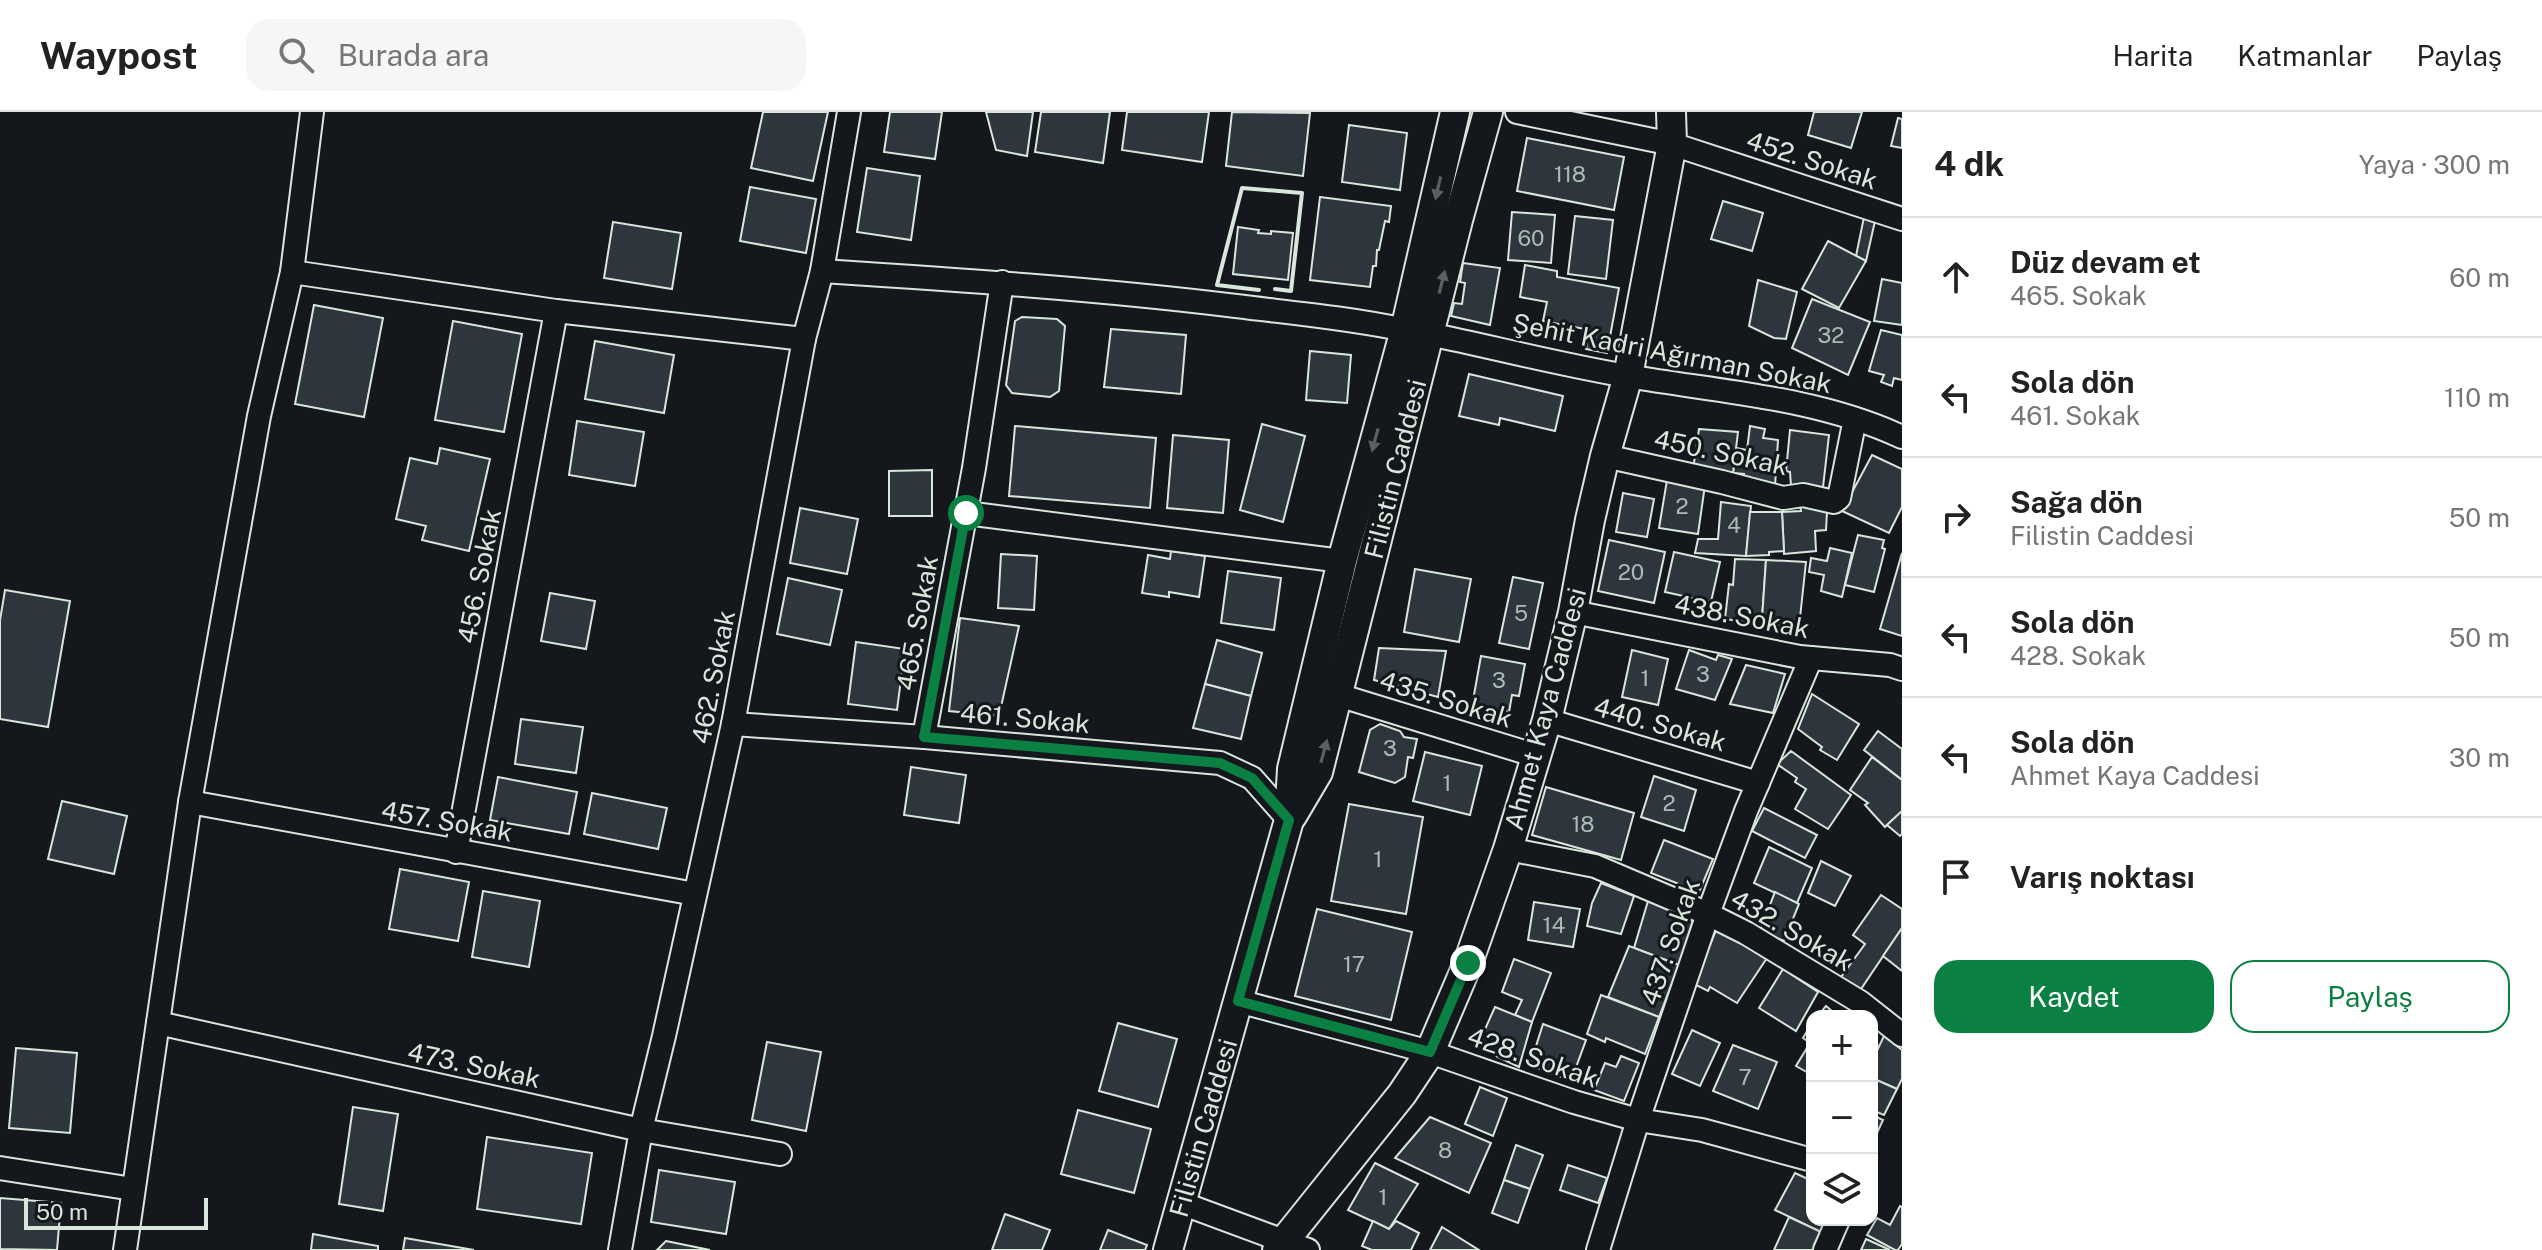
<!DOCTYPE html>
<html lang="tr">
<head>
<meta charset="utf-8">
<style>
	:root { --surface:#fff; --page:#f6f6f6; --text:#222; --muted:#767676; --line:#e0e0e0; --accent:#0b8043 }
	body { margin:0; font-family:"Public Sans",sans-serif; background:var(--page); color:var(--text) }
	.controls { position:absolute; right:24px; bottom:24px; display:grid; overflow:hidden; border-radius:16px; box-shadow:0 4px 12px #0003 }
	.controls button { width:72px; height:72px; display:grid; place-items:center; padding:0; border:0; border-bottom:2px solid var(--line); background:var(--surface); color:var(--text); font:40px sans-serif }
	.scale { position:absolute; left:24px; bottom:20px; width:184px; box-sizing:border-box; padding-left:8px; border:4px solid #d8e6dc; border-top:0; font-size:22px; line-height:28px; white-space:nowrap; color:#d8e6dc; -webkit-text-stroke:6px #14181c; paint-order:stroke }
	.stop { position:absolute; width:24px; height:24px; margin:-18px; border:6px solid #0b8043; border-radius:50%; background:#fff }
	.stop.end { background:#0b8043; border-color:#fff; box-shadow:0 2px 8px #0008 }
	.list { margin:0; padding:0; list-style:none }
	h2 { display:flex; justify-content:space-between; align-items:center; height:104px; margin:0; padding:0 32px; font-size:34px }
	h2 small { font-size:26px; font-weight:400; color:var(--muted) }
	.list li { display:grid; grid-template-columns:52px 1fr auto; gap:24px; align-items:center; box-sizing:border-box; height:120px; padding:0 32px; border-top:2px solid var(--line) }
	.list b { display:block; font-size:30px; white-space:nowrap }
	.list p { margin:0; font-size:26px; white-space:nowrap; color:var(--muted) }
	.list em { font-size:26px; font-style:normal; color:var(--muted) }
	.actions { display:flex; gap:16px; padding:24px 32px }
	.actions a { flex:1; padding:18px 0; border:2px solid var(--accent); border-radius:24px; text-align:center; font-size:28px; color:var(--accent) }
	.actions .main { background:var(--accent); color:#fff }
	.icon { flex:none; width:44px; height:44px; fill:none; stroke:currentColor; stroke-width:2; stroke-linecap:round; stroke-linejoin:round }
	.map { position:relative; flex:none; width:1902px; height:1138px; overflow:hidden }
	header { display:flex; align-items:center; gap:48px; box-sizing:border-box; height:112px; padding:0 40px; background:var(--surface); border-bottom:2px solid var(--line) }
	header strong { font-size:38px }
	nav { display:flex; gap:44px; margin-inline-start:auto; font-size:28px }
	.search { width:560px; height:72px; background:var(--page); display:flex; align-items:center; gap:20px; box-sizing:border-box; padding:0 28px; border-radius:24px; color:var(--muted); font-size:30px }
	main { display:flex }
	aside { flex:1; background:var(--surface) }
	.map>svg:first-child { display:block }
</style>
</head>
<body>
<header>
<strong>Waypost</strong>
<div class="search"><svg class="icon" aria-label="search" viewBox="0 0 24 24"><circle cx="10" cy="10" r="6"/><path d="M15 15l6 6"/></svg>Burada ara</div>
<nav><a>Harita</a><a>Katmanlar</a><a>Paylaş</a></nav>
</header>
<main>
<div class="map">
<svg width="1902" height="1138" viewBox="0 0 1902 1138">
	<rect width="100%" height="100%" fill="#14181c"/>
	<g fill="#2c363c" stroke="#d8e6dc" stroke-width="2">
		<path d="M763,0H828L813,69L751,56Z"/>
		<path d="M890,0H942L935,47L884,40Z"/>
		<path d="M986,0H1033L1027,44L996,38Z"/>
		<path d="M1041,0H1110L1103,51L1035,40Z"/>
		<path d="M1127,0H1209L1202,50L1122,38Z"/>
		<path d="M1232,0L1310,1L1303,64L1226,54Z"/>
		<path d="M1814,0H1862L1851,36L1808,23Z"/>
		<path d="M1898,6L1902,7V36L1891,34Z"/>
		<path d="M1349,13L1407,21L1400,78L1342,70Z"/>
		<path d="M1527,26L1624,45L1614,98L1517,79Z"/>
		<path d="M867,56L920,64L911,128L857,120Z"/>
		<path d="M750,75L816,87L806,141L740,129Z"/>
		<path d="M1320,85L1391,94L1389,110L1385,109L1379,138H1377L1376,154H1373L1370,175L1310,168Z"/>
		<path d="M1723,89L1763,101L1752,139L1711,127Z"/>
		<path d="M1512,100L1555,103L1551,151L1508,148Z"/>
		<path d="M1575,104L1613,108L1606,167L1568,162Z"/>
		<path d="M1864,105L1875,109L1866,149L1856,144Z"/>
		<path d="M613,110L681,121L672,177L604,166Z"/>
		<path d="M1238,115L1259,118L1258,121L1271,122V119L1293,121L1288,168L1233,162Z"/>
		<path d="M1828,129L1866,149L1839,196L1802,177Z"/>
		<path d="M1463,151L1500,156L1490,213L1451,204L1454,191L1462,192L1465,171L1460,170Z"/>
		<path d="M1525,153L1557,159V165L1619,176L1607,241L1586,237L1590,218L1543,209L1547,190L1520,185Z"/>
		<path d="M1882,167L1902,171V213L1874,209Z"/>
		<path d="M1758,168L1797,180L1786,227L1774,226L1749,214Z"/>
		<path d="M1812,187L1870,210L1848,263L1792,236Z"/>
		<path d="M314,193L383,206L364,305L295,292Z"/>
		<path d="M1022,205L1057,207L1065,214L1059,279L1050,285L1012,281L1006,273L1015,209Z"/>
		<path d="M453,209L522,222L504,320L435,308Z"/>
		<path d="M1111,217L1186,223L1181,282L1104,275Z"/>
		<path d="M1881,218L1902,223V268L1894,266L1892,274L1881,270L1884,263L1869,259Z"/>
		<path d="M595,229L674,243L664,301L585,287Z"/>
		<path d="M1310,239L1351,243L1347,291L1306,288Z"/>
		<path d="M1469,262L1563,284L1555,319L1500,306L1499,313L1459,304Z"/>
		<path d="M577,309L644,320L635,374L569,363Z"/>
		<path d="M1262,312L1305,324L1283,410L1240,398Z"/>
		<path d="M1015,314L1156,326L1150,396L1009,384Z"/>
		<path d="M1750,314L1765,317L1763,326L1778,328L1775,374L1744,368V362L1733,361L1736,336L1747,338Z"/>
		<path d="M1699,317L1738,320L1733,361L1693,357Z"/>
		<path d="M1790,318L1829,323L1823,375L1791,374L1790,360L1786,359Z"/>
		<path d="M1173,323L1229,328L1223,401L1167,396Z"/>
		<path d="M440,336L490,347L469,439L422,428L426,414L396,407L410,346L437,352Z"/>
		<path d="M1872,343L1902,357V395L1889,421L1842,399Z"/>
		<path d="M932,358V404H889V359Z"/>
		<path d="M1667,368L1705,373L1698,422L1659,416Z"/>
		<path d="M1623,381L1654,387L1647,425L1616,420Z"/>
		<path d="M1721,390L1751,394L1746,444L1695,441L1698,427H1718Z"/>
		<path d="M1823,392L1824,400H1827L1826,418L1815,419L1816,439L1784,442L1782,400L1801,399L1800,393Z"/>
		<path d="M800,396L858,407L847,462L790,451Z"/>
		<path d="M1750,400H1782L1784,439L1769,440V443L1746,444Z"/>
		<path d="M1858,423L1884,428L1882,436L1885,437L1874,480L1845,473Z"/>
		<path d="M1609,428L1665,440L1654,491L1598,479Z"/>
		<path d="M1830,436L1852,441L1842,485L1821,479L1824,463L1809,460L1811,446L1827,449Z"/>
		<path d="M1171,439L1205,444L1199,485L1169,480V485L1142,481L1148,443L1170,447Z"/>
		<path d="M1674,440L1720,450L1711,490L1665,480Z"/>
		<path d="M1902,441V524L1880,517Z"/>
		<path d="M1001,442L1037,444L1034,498L998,496Z"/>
		<path d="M1735,447L1766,448L1762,507L1745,506V510L1725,507L1729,472L1733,473Z"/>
		<path d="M1766,448L1806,450L1799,515L1777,514L1778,507H1762Z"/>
		<path d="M1415,457L1471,467L1459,530L1404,520Z"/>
		<path d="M1228,459L1281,466L1274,518L1221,511Z"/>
		<path d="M1513,465L1543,471L1529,537L1499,531Z"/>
		<path d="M788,466L842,478L830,533L777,522Z"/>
		<path d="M5,478L70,489L48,615L0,607V508Z"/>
		<path d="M550,481L595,489L586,537L541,529Z"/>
		<path d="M960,506L1019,514L999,604L949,599Z"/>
		<path d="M1217,528L1262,541L1251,584L1205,572Z"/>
		<path d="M856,530L905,537L897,598L848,592Z"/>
		<path d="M1379,536L1446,539L1438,585L1374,568Z"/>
		<path d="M1632,538L1668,547L1658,593L1622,585Z"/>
		<path d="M1689,538L1716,548L1718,543L1732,547L1715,588L1676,577Z"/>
		<path d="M1481,544L1525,552L1519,584L1512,583L1509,600L1472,594Z"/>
		<path d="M1746,553L1785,562L1773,601L1730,592Z"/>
		<path d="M1205,572L1251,584L1241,627L1193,616Z"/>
		<path d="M1812,582L1859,612L1837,648L1820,638L1822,635L1798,617Z"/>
		<path d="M521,607L583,615L576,661L515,652Z"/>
		<path d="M1380,612L1400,619L1404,625L1417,627L1413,646L1408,645L1405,665L1395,671L1359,660L1370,618Z"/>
		<path d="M1878,619L1902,637V668L1864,638Z"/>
		<path d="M1791,639L1851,683L1828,717L1795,697L1806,677L1795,670L1797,666L1777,652Z"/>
		<path d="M1425,640L1482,654L1470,703L1413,689Z"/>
		<path d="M1872,645L1902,668V699L1885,715L1865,693L1868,691L1850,678Z"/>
		<path d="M911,655L966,663L959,711L904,703Z"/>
		<path d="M1654,664L1696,678L1684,719L1641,705Z"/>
		<path d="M498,665L577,680L569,722L490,708Z"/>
		<path d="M1546,675L1634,701L1621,748L1532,723Z"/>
		<path d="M592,681L667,696L658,737L584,722Z"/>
		<path d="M62,689L127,704L114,762L48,747Z"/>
		<path d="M1349,692L1423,705L1406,802L1331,789Z"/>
		<path d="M1764,696L1817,723L1805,746L1752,719Z"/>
		<path d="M1902,699V722L1900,724L1887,713Z"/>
		<path d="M1664,728L1713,747L1699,780L1651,761Z"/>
		<path d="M1769,735L1812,756L1797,791L1754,771Z"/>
		<path d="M1821,749L1851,764L1835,794L1808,781Z"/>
		<path d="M400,757L469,770L458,829L389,817Z"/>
		<path d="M1601,771L1634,784L1621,822L1587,814L1592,791Z"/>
		<path d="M483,779L540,789L529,855L472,845Z"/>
		<path d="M1775,780L1799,792L1784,829L1760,819Z"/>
		<path d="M1881,783L1902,797V816L1859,880L1841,865L1865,832L1853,823Z"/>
		<path d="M1648,789L1694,805L1679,853L1634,836Z"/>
		<path d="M1534,790L1580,797L1573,835L1528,828Z"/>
		<path d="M1317,797L1412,820L1391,908L1295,884Z"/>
		<path d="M1902,816V859L1883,844Z"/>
		<path d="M1716,818L1769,843L1737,891L1710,875L1708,879L1694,872Z"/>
		<path d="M1629,834L1679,853L1659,905L1608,885Z"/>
		<path d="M1514,847L1551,861L1532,910L1515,903L1522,888L1502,880Z"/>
		<path d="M1783,857L1818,880L1796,919L1759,896Z"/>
		<path d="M1601,883L1659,905L1645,942L1606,926L1605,930L1587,922Z"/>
		<path d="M1826,894L1838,904H1818Z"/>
		<path d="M1495,895L1532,910L1519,955L1477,935Z"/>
		<path d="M1118,911L1177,927L1158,995L1099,979Z"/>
		<path d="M1543,912L1586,928L1571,969L1530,953Z"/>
		<path d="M1810,914L1812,915V963L1796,954L1810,931L1803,926Z"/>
		<path d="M1692,918L1720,931L1700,974L1672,962Z"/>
		<path d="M1884,924L1902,938V967L1897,977L1872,966V958L1876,948L1873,947Z"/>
		<path d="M767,930L821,940L806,1019L752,1008Z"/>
		<path d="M1872,932L1879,934L1873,947L1876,948L1872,958Z"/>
		<path d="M1733,933L1777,950L1758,997L1713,979Z"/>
		<path d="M16,936L77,941L70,1021L9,1016Z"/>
		<path d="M1621,944L1639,951L1624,989L1594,978L1605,951L1616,955Z"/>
		<path d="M1872,966L1897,977L1884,1003L1872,998Z"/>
		<path d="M1480,975L1507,986L1493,1024L1465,1012Z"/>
		<path d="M353,995L398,1002L383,1099L339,1092Z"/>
		<path d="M1078,998L1151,1017L1134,1081L1061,1062Z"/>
		<path d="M1872,1003L1883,1008L1872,1032Z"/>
		<path d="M1430,1005L1491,1031L1469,1081L1395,1046Z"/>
		<path d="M487,1025L592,1041L581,1112L477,1097Z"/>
		<path d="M1516,1033L1543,1043L1530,1077L1504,1068Z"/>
		<path d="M1375,1051L1418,1072L1389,1117L1348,1098Z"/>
		<path d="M1568,1053L1607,1066L1598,1091L1560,1078Z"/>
		<path d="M659,1058L735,1070L726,1122L651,1110Z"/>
		<path d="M1795,1061L1812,1069V1108H1829L1823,1121L1775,1098Z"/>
		<path d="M1504,1068L1530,1077L1518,1111L1492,1101Z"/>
		<path d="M0,1086L61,1091L57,1138L0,1137Z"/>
		<path d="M1900,1094L1902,1095V1132L1898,1138H1895L1867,1123L1877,1106L1890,1113Z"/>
		<path d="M1005,1102L1050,1118L1042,1138H992Z"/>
		<path d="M1789,1105L1821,1120L1814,1133L1816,1134L1815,1138H1774Z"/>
		<path d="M1373,1109L1389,1117L1396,1109L1419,1121L1411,1138H1372L1362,1134Z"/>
		<path d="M1442,1115L1479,1138H1430Z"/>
		<path d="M1108,1118L1147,1133L1145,1138H1100Z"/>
		<path d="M313,1122L378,1134V1138H311Z"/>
		<path d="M405,1126L474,1138H403Z"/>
		<path d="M1866,1127L1890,1138H1861Z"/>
		<path d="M666,1129L710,1138H657Z"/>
	</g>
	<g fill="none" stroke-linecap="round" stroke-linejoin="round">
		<g stroke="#d8e6dc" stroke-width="26">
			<g id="minor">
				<path d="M1517,0L1672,32L1902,107"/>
				<path d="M822,159C960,168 1098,177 1236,194C1292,201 1349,206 1405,218"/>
				<path d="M292,160L556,199L804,227"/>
				<path d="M1429,222C1497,236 1565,254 1633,265C1723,280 1819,286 1902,325"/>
				<path d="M1605,344L1722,370L1783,386L1803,383L1834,390L1839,386L1855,307"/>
				<path d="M966,401L1342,449"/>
				<path d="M1573,500L1800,545L1890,553L1902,557"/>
				<path d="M1338,583L1537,644"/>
				<path d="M1547,608L1758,671"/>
				<path d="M733,612L924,625L1220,651L1252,666L1289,708"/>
				<path d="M924,625L974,356L1002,170"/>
				<path d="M190,690L695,782"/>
				<path d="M1508,737L1595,754L1708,802L1746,821L1860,890L1902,923"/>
				<path d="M456,740L556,199"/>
				<path d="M1238,889L1430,940L1574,990L1638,1008L1702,1018L1812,1048"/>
				<path d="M158,911L641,1018L780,1042"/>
				<path d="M0,1056L133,1077"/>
				<path d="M1181,1091L1308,1138"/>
				<path d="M125,1138L190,690L259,304L292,160L312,0"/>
				<path d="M620,1138L641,1018L664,924L733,612L804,227L822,159L849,0"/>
				<path d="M1598,1138L1638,1008L1708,802L1746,699L1811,546"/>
				<path d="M1825,1138L1838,1108"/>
			</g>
		</g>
		<g stroke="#d8e6dc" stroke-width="32">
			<g id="tertiary">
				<path d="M1292,704L1318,660L1458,108L1488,0"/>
				<path d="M1168,1138L1289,708L1292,657L1342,449L1405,218L1455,0"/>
				<path d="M1277,1138L1402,982L1430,940L1468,851L1508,737L1547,608L1573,500L1590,408L1605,344L1628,264L1672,32L1671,0"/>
			</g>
		</g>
		<use href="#minor" stroke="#14181c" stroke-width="22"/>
		<use href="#tertiary" stroke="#14181c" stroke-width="28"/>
		<path stroke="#d8e6dc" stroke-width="4" d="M1259,178L1217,173L1242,76L1302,81L1291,179L1275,177"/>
	</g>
	<defs><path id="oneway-solid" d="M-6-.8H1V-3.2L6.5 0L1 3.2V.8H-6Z" transform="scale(2)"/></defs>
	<g fill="#59605f">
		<use href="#oneway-solid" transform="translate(1438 76) rotate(103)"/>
		<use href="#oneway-solid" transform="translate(1442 170) rotate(-76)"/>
		<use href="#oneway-solid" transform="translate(1375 328) rotate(105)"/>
		<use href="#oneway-solid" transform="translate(1324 639) rotate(-75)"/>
	</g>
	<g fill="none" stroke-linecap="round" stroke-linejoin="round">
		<path stroke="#0b8043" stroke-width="10" d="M966,401L924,625L1220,651L1252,666L1289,708L1238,889L1430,940L1468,851"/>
	</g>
	<g text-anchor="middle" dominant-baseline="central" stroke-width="6" stroke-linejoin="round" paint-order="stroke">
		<g font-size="22" fill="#adbab4">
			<text x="1570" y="62">118</text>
			<text x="1531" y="126">60</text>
			<text x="1831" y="223">32</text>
			<text x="1682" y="394">2</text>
			<text x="1734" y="413">4</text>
			<text x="1631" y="460">20</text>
			<text x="1521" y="501">5</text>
			<text x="1703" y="562">3</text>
			<text x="1645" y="566">1</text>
			<text x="1499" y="568">3</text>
			<text x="1390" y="636">3</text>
			<text x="1447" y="671">1</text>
			<text x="1669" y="691">2</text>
			<text x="1583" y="712">18</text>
			<text x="1378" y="747">1</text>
			<text x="1554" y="813">14</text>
			<text x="1354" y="852">17</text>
			<text x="1745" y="965">7</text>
			<text x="1445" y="1038">8</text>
			<text x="1383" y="1085">1</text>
		</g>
		<g font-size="26" fill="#d8e6dc" stroke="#14181c">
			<text transform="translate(1812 48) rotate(18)">452. Sokak</text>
			<text transform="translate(1672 241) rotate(11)">Şehit Kadri Ağırman Sokak</text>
			<text transform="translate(1721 340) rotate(12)">450. Sokak</text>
			<text transform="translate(1395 357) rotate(-76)">Filistin Caddesi</text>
			<text transform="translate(479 464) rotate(-79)">456. Sokak</text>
			<text transform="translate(1742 504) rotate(11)">438. Sokak</text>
			<text transform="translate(917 511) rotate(-80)">465. Sokak</text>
			<text transform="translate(713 565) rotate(-79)">462. Sokak</text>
			<text transform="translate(1446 587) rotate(17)">435. Sokak</text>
			<text transform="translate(1545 597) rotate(-75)">Ahmet Kaya Caddesi</text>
			<text transform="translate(1025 606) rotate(5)">461. Sokak</text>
			<text transform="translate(1660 612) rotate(16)">440. Sokak</text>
			<text transform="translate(447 709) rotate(10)">457. Sokak</text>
			<text transform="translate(1792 818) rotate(30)">432. Sokak</text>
			<text transform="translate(1670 830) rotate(-71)">437. Sokak</text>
			<text transform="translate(1533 945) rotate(19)">428. Sokak</text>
			<text transform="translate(474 953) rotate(12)">473. Sokak</text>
			<text transform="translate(1203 1016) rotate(-74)">Filistin Caddesi</text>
		</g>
	</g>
</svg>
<div class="controls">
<button>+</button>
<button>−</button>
<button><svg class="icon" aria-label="layers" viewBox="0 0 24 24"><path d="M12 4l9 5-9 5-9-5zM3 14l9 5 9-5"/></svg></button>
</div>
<div class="scale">50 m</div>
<div class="stop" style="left:966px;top:401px"></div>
<div class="stop end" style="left:1468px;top:851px"></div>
</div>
<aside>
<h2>4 dk<small>Yaya · 300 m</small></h2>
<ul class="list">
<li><svg class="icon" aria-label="ahead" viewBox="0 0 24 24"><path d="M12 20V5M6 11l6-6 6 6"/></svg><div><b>Düz devam et</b><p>465. Sokak</p></div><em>60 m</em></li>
<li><svg class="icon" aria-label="left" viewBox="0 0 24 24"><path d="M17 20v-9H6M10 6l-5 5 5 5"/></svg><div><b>Sola dön</b><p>461. Sokak</p></div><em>110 m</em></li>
<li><svg class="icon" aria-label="right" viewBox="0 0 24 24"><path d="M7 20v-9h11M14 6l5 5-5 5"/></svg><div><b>Sağa dön</b><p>Filistin Caddesi</p></div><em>50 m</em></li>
<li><svg class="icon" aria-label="left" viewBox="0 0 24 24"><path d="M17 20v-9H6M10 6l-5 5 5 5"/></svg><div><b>Sola dön</b><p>428. Sokak</p></div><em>50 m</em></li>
<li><svg class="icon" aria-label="left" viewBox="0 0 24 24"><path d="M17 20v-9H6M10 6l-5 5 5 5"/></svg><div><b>Sola dön</b><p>Ahmet Kaya Caddesi</p></div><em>30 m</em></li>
<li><svg class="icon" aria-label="arrive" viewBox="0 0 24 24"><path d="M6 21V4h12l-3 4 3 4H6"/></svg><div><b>Varış noktası</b></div></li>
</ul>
<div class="actions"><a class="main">Kaydet</a><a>Paylaş</a></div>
</aside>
</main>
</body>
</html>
